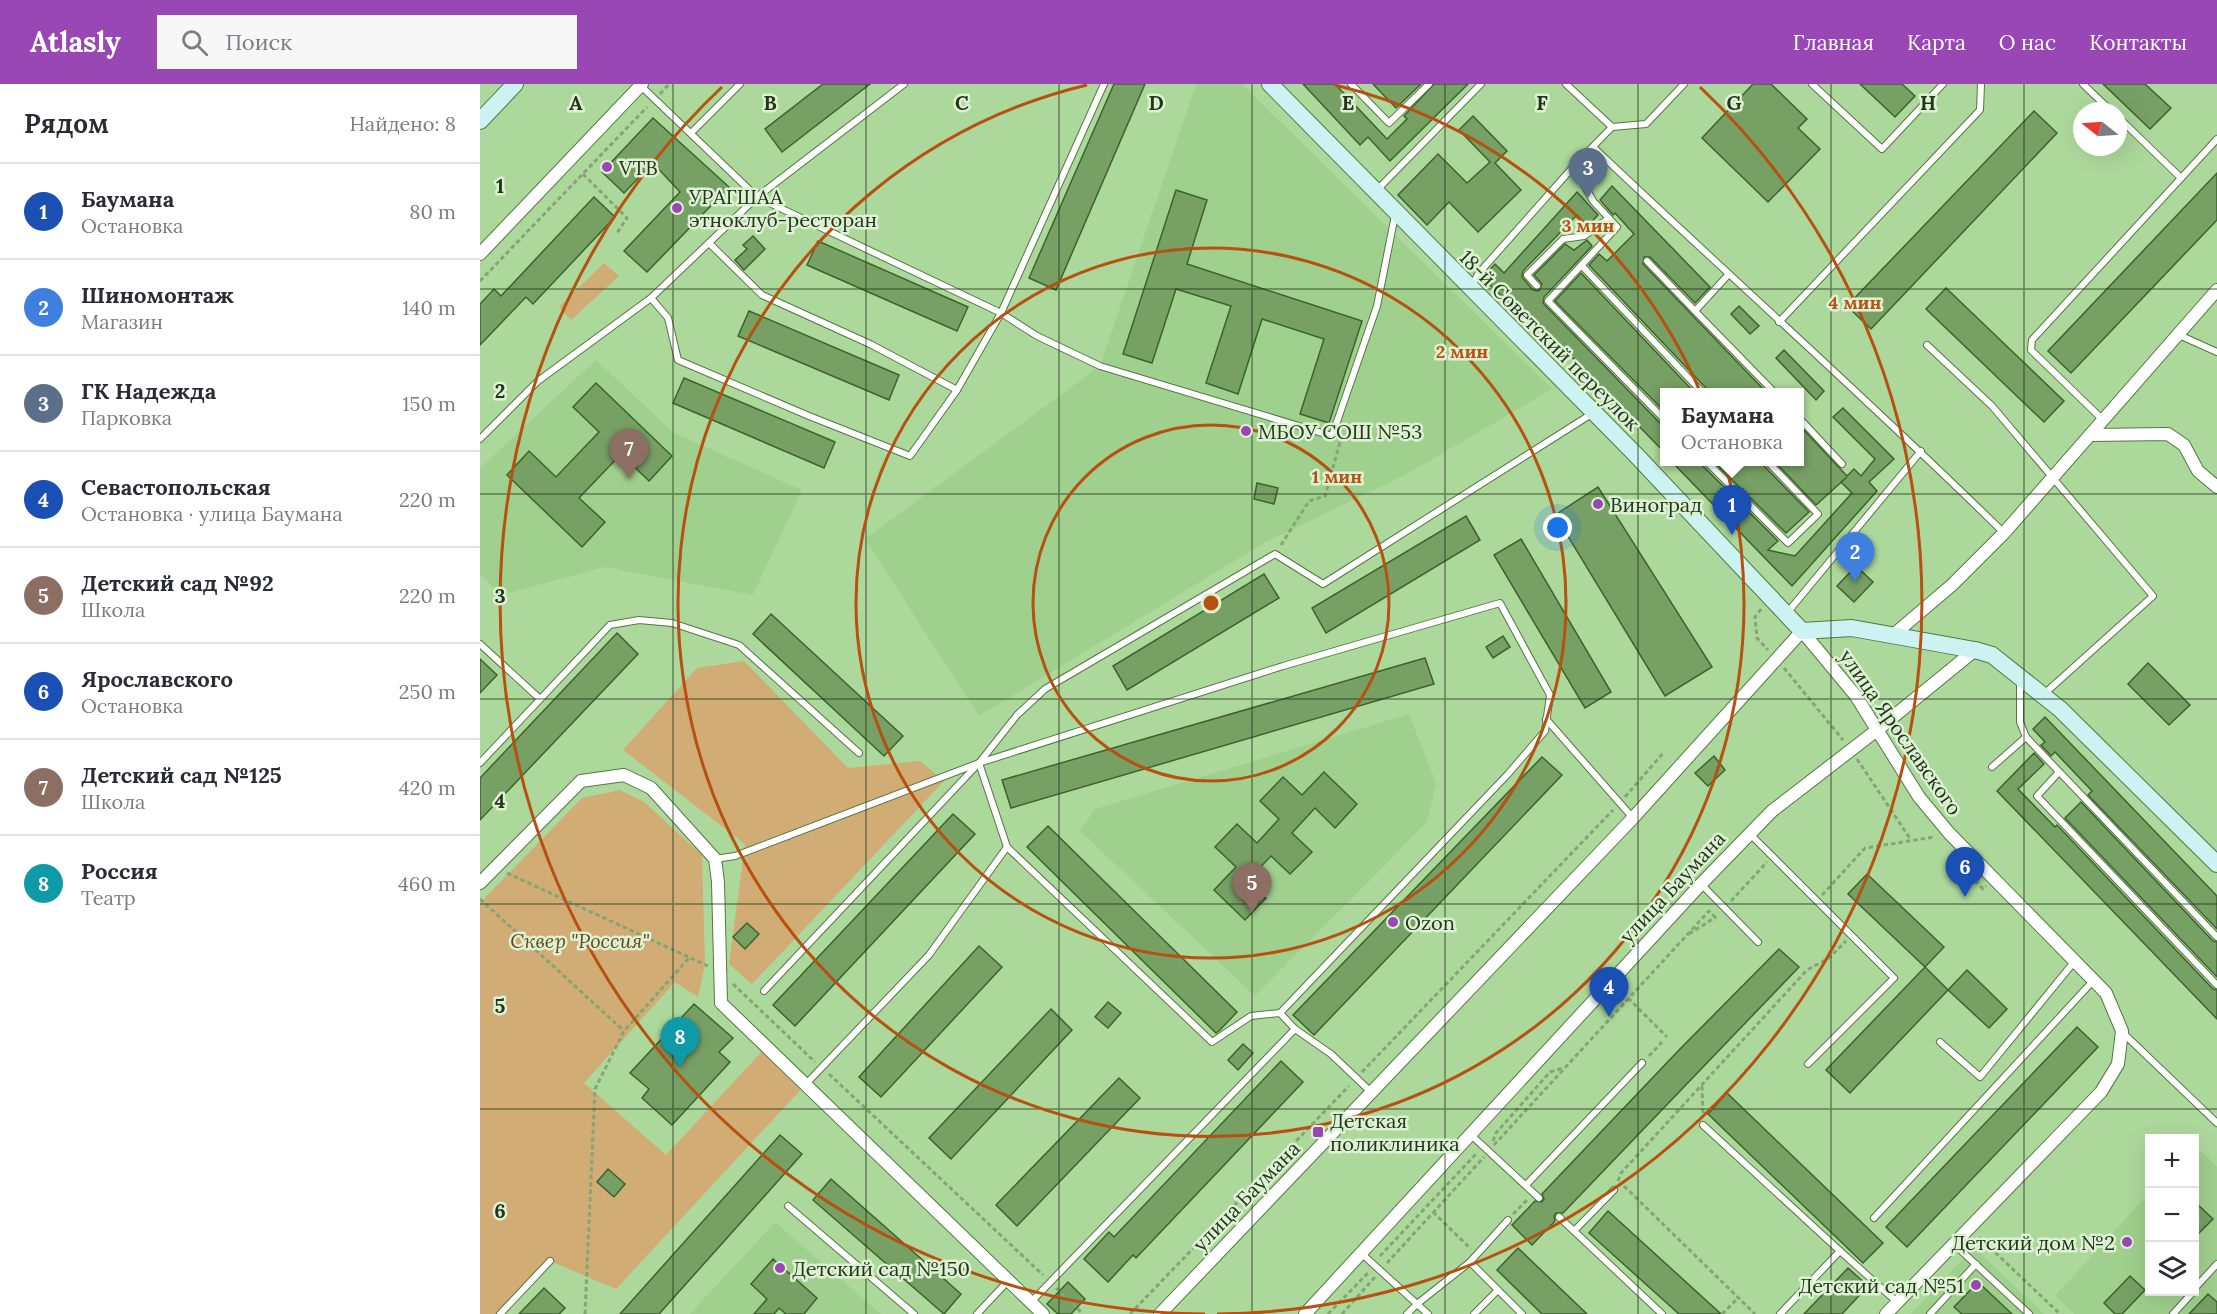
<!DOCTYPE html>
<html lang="ru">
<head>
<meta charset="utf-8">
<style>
	:root { --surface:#fff; --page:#f7f7f7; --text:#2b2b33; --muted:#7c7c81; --line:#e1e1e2; --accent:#9a47b6 }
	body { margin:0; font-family:Lora,serif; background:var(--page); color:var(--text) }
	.controls { position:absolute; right:18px; bottom:18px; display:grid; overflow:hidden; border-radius:0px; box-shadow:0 6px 24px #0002 }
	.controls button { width:54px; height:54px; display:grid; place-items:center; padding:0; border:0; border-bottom:2px solid var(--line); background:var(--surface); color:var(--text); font:30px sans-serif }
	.compass { position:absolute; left:1593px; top:18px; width:54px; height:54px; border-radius:50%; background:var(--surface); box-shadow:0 6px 24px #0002; rotate:287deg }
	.you { position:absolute; left:1078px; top:444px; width:21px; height:21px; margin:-15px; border:4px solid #fff; border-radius:50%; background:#1a73e8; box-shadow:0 0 0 9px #1a73e833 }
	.badge { display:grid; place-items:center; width:39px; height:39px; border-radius:50%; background:var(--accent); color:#fff; font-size:20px; font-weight:700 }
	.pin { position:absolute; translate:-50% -50px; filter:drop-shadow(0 2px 3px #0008) }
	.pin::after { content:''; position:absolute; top:32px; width:21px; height:18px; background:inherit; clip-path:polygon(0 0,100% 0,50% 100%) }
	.popup { position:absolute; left:1180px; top:304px; width:144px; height:78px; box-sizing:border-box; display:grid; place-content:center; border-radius:0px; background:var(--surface); filter:drop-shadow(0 2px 4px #0005); font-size:20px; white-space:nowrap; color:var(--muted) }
	.popup b { font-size:22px; color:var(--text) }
	.popup::after { content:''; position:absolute; left:50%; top:100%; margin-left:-12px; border:12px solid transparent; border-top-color:var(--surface) }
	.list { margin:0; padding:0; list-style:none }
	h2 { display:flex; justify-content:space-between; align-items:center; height:78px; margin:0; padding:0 24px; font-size:26px }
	h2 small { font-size:20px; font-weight:400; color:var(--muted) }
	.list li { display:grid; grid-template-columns:39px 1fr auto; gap:18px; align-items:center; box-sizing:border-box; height:96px; padding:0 24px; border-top:2px solid var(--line) }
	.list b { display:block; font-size:22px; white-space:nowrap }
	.list p { margin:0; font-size:20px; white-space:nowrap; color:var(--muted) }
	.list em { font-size:20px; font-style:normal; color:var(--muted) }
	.icon { flex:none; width:33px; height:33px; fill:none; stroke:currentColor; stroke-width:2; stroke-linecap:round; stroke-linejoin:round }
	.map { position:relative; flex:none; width:1737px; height:1230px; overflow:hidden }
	header { display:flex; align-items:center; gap:36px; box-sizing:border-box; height:84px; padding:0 30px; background:var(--accent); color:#fff }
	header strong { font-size:28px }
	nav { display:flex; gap:33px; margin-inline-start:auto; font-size:21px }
	.search { width:420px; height:54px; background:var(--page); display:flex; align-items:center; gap:15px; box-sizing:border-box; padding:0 21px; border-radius:0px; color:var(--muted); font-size:22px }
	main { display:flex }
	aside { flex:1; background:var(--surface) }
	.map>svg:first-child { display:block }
</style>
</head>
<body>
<header>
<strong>Atlasly</strong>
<div class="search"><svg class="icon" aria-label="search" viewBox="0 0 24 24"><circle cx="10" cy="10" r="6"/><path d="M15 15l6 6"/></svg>Поиск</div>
<nav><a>Главная</a><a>Карта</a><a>О нас</a><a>Контакты</a></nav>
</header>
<main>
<aside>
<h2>Рядом<small>Найдено: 8</small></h2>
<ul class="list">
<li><span class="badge" style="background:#1a4fb4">1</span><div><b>Баумана</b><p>Остановка</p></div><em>80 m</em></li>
<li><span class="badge" style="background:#3f7fe0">2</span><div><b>Шиномонтаж</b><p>Магазин</p></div><em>140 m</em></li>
<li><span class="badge" style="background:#5c6f8a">3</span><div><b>ГК Надежда</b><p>Парковка</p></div><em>150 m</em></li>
<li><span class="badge" style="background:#1a4fb4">4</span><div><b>Севастопольская</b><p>Остановка · улица Баумана</p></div><em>220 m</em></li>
<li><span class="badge" style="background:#8d6e63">5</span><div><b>Детский сад №92</b><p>Школа</p></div><em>220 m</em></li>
<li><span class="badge" style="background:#1a4fb4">6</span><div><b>Ярославского</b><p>Остановка</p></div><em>250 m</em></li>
<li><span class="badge" style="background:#8d6e63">7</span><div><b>Детский сад №125</b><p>Школа</p></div><em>420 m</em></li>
<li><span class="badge" style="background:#0f9aa8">8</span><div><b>Россия</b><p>Театр</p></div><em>460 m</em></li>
</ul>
</aside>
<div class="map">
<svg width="1737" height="1230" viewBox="0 0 1737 1230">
	<rect width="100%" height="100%" fill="#add89b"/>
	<g fill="#a0d08d">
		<path d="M716,0H762L1072,305L929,389L784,459L499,632L385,455L620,282Z"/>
		<path d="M116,276L194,349L322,406L273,511L124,483L22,511L0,490V384Z"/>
		<path d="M929,630L956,700L947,738L775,912L600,747L615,725Z"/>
		<path d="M1715,1062L1737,1083V1230H1594L1575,1212L1669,1109L1670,1208H1714Z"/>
		<path d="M295,1138L401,1230H210Z"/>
		<path d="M1494,1163L1564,1230H1431Z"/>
	</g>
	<g fill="#d1ac75">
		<path d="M124,179L139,192L91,236L79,223Z"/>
		<path d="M264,577L368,684L440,677L464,697L272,900L249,880L265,760L143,666L217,584Z"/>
		<path d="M140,706L164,718L222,771L225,881L218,913L195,898L104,999L186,1071L286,963L325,1001L136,1205L70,1177L20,1230H0V819L102,714Z"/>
	</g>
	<g fill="#77a065" stroke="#3c632b" stroke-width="1.5">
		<path d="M343,0H390L302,68L285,45Z"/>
		<path d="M634,0H665L576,206L549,194Z"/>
		<path d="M823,0H855L907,55L927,35L924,32L954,0H988L910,77L888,53L880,61Z"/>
		<path d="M893,0H941L916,24Z"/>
		<path d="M1273,0H1291L1327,35L1318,44L1340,65L1288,118L1222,54Z"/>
		<path d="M1380,0H1422L1435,12L1415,33Z"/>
		<path d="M1623,0H1665L1691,24L1670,45Z"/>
		<path d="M1554,27L1577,49L1391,245L1367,222Z"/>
		<path d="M993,32L1027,67L1015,79L1041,106L998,148L969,118L947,141L918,111L958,70L987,99L1010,78L979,46Z"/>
		<path d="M173,34L249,103L167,188L144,167L200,108L173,79L144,109L122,88Z"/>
		<path d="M1737,89V136L1591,289L1568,267Z"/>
		<path d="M1132,102L1230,203L1215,219L1170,173H1164L1163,180L1287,309H1227L1226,304L1109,181L1119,170L1127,177L1154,150L1135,129L1133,131L1120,116Z"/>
		<path d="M696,106L727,116L707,180L882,237L849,339L820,330L844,255L782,235L758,310L726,299L751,222L696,205L672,279L643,270Z"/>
		<path d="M1097,108L1118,131L1107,143L1096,132L1043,187L1042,193L1053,206L1059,207L1062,200L1054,191L1085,160L1094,166L1107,156L1112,162L1064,213L1063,219L1180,339L1185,340V369L1048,228L1044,233L1002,194L1015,180L1024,189Z"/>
		<path d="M114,113L135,133L53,220L46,213L0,261V220L14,205L21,212Z"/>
		<path d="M273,152L285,165L264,186L255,176L267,165L263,161Z"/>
		<path d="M338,157L488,223L477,247L327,181Z"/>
		<path d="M1101,189L1215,309H1185V328L1075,217Z"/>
		<path d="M1466,204L1584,317L1564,338L1446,225Z"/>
		<path d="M1259,222L1279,242L1270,250L1251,230Z"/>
		<path d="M269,227L419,291L409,316L258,252Z"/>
		<path d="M1304,266L1344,307L1336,316L1296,274Z"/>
		<path d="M204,294L355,358L344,384L193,319Z"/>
		<path d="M116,299L192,372L169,397L141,370L99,414L125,438L102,463L27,391L49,367L76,393L119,348L93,323Z"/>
		<path d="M1363,324L1414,375L1389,398L1397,407L1312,502L1192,378H1222L1223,382L1298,457L1288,466L1315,472L1372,409L1361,398L1367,393L1336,421L1295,378H1320V342L1367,392L1374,385L1381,392L1395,375L1353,333Z"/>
		<path d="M1234,378H1283L1284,382L1329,428L1306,449Z"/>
		<path d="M777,399L798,404L794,420L774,415Z"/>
		<path d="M1118,403L1232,583L1185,612L1075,431Z"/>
		<path d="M986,432L1000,456L846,549L832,524Z"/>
		<path d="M1041,455L1131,608L1105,624L1014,471Z"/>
		<path d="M1376,482L1393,498L1374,518L1357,502Z"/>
		<path d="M784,490L799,514L647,606L633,582Z"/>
		<path d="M291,530L423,652L404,672L273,550Z"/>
		<path d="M137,549L158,570L0,736V694Z"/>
		<path d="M1023,552L1030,563L1013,574L1006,563Z"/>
		<path d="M945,574L954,600L531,724L522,696Z"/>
		<path d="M0,575L17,591L0,609Z"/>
		<path d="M1668,579L1710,621L1689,641L1648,600Z"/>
		<path d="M1565,633L1737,812V845L1608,711L1612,707L1575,668L1571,672L1561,661L1565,658L1553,645Z"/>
		<path d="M1554,669L1564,680L1538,705L1575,743L1577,741L1733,905L1737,906V935L1517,707Z"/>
		<path d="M1234,672L1245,686L1228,702L1215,689Z"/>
		<path d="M1062,673L1082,691L834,951L813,931Z"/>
		<path d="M844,688L877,720L855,744L835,724L812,749L832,768L810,790L791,772L768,796L786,814L765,836L734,806L756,783L735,763L757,740L777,759L799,735L780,717L803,693L822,711Z"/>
		<path d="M1601,718L1733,857L1737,858V893L1585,734Z"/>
		<path d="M473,730L495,750L315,942L293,921Z"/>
		<path d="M568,742L757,928L739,947L736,949L547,763Z"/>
		<path d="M1387,790L1464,863L1445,883L1368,810Z"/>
		<path d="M267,839L279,850L265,865L253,853Z"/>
		<path d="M499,862L522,883L401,1013L379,993Z"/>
		<path d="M1299,865L1319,883L1083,1129H1076L1074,1132L1075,1137L1052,1161L1032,1141L1055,1117L1062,1118L1064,1115L1062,1110L1199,966Z"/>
		<path d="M1445,883L1468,906L1370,1009L1346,986Z"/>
		<path d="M1487,886L1527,925L1509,944L1468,906Z"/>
		<path d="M628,918L641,929L628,944L615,933Z"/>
		<path d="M214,920L253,954L239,968L250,978L192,1041L162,1014L169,1005L150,989Z"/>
		<path d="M571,925L592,946L471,1075L449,1054Z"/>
		<path d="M1597,943L1618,963L1427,1163L1406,1143Z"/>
		<path d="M763,960L773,969L758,986L748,976Z"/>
		<path d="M801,977L823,998L656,1174L653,1171L628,1198L604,1175L629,1148L634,1153Z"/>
		<path d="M639,994L660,1014L537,1142L516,1121Z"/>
		<path d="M1247,1009L1403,1159L1383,1179L1228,1030Z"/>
		<path d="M300,1051L322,1070L179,1230H140Z"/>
		<path d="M128,1085L145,1100L134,1113L117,1098Z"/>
		<path d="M351,1095L481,1210L464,1230L333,1116Z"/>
		<path d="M1714,1117L1733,1135L1714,1154Z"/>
		<path d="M1128,1127L1241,1230H1199L1109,1149Z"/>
		<path d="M1038,1164L1107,1230H1062L1017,1186Z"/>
		<path d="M293,1175L337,1214L324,1230H306L299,1224L294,1230H274L287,1215L271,1200Z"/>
		<path d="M1368,1184L1388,1202L1362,1230H1324Z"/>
		<path d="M1650,1192L1665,1206L1642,1230H1635L1624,1219Z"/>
		<path d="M588,1198L605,1215L591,1230H578L567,1220Z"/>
		<path d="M1498,1198L1532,1230H1482L1474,1223Z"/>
		<path d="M64,1204L85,1224L79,1230H39Z"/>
		<path d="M1728,1210L1737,1218V1230H1709Z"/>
	</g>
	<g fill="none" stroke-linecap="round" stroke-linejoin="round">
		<g stroke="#527940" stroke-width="8">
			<g id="lane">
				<path d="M871,0L909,39L949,0"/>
				<path d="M1086,0L1132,43L1166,40L1204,0"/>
				<path d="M1332,0L1402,65L1463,0"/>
				<path d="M1603,0L1631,27"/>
				<path d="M161,2L277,113L521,229L557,252L620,282L852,352L897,222L915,131"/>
				<path d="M1638,33L1701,94"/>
				<path d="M211,49L260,0"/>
				<path d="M1113,63C1249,192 1390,317 1524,449"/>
				<path d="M1094,82L1113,117L1137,143L1068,217L1184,335"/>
				<path d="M897,106L1001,0"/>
				<path d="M230,160L282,211L390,260L477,306"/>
				<path d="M1167,177L1215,227"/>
				<path d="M1102,182L1222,308"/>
				<path d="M1248,191L1215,227L1294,308"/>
				<path d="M992,202L998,190L1094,82L1132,43"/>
				<path d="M1057,202L1047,191L1083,155L1104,152L1128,135"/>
				<path d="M171,214L188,234L198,276L329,332L430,372L477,306L521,229L624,0"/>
				<path d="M1299,238L1500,26L1501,0"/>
				<path d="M1699,251L1737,268"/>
				<path d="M1447,261L1512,322L1673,512L1564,610"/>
				<path d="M1320,335L1362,380"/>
				<path d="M1623,336L1551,266L1552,256L1737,55"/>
				<path d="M0,355L58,297L171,214L277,113L424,0"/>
				<path d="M1227,378L1308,459L1338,430L1288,378"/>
				<path d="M1307,529L1441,367"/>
				<path d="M0,560L60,615"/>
				<path d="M1540,598V638L1546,653L1737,853"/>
				<path d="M1066,635L1153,734"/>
				<path d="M0,679L130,541L159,536L192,539L259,561L379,669"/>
				<path d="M499,679L527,763L732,958L771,932L800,929L815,945L851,970L891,1008"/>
				<path d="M1512,683L1546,653"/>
				<path d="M1579,688L1557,712L1737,901"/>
				<path d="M1270,750L1414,894L1328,980"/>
				<path d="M235,775L255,772L499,679L803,582L1020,519L1070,611L1065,647L1028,690L800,929"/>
				<path d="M1221,800L1278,858"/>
				<path d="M284,907L499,679L537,631L565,605L795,470L843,500L1113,329"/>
				<path d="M1642,948L1737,1039"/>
				<path d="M1460,958L1500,993L1594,878"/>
				<path d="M325,1001L449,871L527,763"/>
				<path d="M1223,1041L1360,1167"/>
				<path d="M990,1050L1059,1114"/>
				<path d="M1046,1101L1162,979"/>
				<path d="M1134,1106L1094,1147L1182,1230"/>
				<path d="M308,1122L434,1230"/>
				<path d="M1079,1133L1094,1147"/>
				<path d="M1394,1134L1613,897"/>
				<path d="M1474,1160L1549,1230"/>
				<path d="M881,1169L937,1220L927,1230"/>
				<path d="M990,1178L1042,1230"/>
				<path d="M1714,1205L1737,1180"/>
				<path d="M551,1218L815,945"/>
				<path d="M20,1230L70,1177"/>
				<path d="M497,1230L528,1197"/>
				<path d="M948,1230L937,1220L990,1178L1028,1136"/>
				<path d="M994,1230L1018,1206"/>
				<path d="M1300,1230L1360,1167L1417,1218"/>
				<path d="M1450,1230L1496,1180"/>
				<path d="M1693,1230L1713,1208"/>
			</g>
		</g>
		<g stroke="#527940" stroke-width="14">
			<g id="street">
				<path d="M0,170L162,0"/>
				<path d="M1610,351L1688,350L1704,361L1718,387L1737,403"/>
				<path d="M1412,552L1472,501L1524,449L1737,206"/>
				<path d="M0,799L101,697L144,691L171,704L235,775L238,798L241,919L563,1230"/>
				<path d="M680,1230L1153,734L1322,547L1376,612L1439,713L1469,749L1626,909L1642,947L1638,980L1621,1008L1406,1230"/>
				<path d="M825,1230L1221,800L1292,727L1397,646L1495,566"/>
			</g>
		</g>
		<g stroke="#527940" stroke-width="18">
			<g id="secondary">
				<path d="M790,0L1156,371L1322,547L1372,544L1495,566L1512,571L1580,625L1737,780"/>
				<path d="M0,37L35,0"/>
			</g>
		</g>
		<g stroke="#83a674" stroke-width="3" stroke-dasharray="4.5 3" stroke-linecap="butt">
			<path d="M180,10L189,0"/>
			<path d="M103,90L147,134L137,149"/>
			<path d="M0,197L167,23"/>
			<path d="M801,461L829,417L845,412L860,358"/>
			<path d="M1281,525L1275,533L1277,554L1288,566"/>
			<path d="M1304,584L1363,656"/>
			<path d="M1377,675L1431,756"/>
			<path d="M1145,713L1184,668"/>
			<path d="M27,789L228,882"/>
			<path d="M1490,791L1503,805L1506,802"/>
			<path d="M1342,811L1385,764L1454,753"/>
			<path d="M0,815L144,947"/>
			<path d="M1251,817L1287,778"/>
			<path d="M1209,850L1236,833"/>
			<path d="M253,900L335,978"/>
			<path d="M1148,914L1187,953"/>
			<path d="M1169,972L1182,958"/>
			<path d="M882,988L1133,726"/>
			<path d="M349,990L563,1191"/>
			<path d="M1222,1002L1223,1031"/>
			<path d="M1013,1057L1016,1049L1070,988L1083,984"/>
			<path d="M1014,1061L1229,827L1236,834"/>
			<path d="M1138,1097L1141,1089L1327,886L1349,874L1366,857"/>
			<path d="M1144,1102L1275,1230"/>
			<path d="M953,1128L991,1165"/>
			<path d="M1033,1130L1047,1116"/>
			<path d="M1499,1153L1580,1230"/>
			<path d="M900,1172L996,1070"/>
			<path d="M907,1179L1004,1073"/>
			<path d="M576,1204L603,1230"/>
			<path d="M105,1230L115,1005L144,947L209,874"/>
			<path d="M650,1230L869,1002"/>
			<path d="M848,1230L888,1189"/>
			<path d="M862,1230L895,1193"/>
			<path d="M1242,1230L1258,1214"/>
		</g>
		<use href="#lane" stroke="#fff" stroke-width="6"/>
		<use href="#street" stroke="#fff" stroke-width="12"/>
		<use href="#secondary" stroke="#ccf2f2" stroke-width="16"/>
	</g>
	<path fill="none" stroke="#24351c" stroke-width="1.5" stroke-opacity="0.55" d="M193,0V1230M386,0V1230M579,0V1230M772,0V1230M965,0V1230M1158,0V1230M1351,0V1230M1544,0V1230M0,205H1737M0,410H1737M0,615H1737M0,820H1737M0,1025H1737"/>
	<g fill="none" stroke="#b75010" stroke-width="3">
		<circle cx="731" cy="519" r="178"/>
		<circle cx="731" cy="519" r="355"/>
		<path d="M855 1A533 533 0 1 1 607 1"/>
		<path d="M725 1230A711 711 0 0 1 242 3M1220 3A711 711 0 0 1 737 1230"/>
	</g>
	<g fill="#9a47b6" stroke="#dcf2d3" stroke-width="2">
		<circle cx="127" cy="83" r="6"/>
		<circle cx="197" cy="124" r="6"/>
		<circle cx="766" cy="347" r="6"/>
		<circle cx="1118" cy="420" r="6"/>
		<circle cx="913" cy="838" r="6"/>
		<rect x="832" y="1042" width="12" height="12" rx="3"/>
		<circle cx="1647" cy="1158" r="6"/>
		<circle cx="300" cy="1184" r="6"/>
		<circle cx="1496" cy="1201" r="6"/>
	</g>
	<g text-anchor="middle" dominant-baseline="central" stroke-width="5" stroke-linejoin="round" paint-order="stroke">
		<g font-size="20" fill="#24351c" stroke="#dcf2d3" text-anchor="start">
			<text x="139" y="83">VTB</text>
			<text x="209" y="112">УРАГШАА<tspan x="209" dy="23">этноклуб-ресторан</tspan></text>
			<text x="778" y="347">МБОУ СОШ №53</text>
			<text x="1130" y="420">Виноград</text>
			<text x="925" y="838">Ozon</text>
			<text x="850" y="1036">Детская<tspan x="850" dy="23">поликлиника</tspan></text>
			<text x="1635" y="1158" text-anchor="end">Детский дом №2</text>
			<text x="312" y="1184">Детский сад №150</text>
			<text x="1484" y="1201" text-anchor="end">Детский сад №51</text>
		</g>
		<g font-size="20" fill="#24351c" stroke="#dcf2d3">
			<text transform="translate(1070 256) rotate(45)">18-й Советский переулок</text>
			<text transform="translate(1421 648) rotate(55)">улица Ярославского</text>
			<text transform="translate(1192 803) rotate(-47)">улица Баумана</text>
			<text transform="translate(766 1112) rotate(-46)">улица Баумана</text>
		</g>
		<g font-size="20" font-style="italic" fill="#684a1a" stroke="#dcf2d3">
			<text x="100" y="856">Сквер "Россия"</text>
		</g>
	</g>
	<g font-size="20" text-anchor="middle" font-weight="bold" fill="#24351c" stroke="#dcf2d3" stroke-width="5" stroke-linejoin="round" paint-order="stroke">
		<text x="96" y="26">A</text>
		<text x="290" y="26">B</text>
		<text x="482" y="26">C</text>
		<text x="676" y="26">D</text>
		<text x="868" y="26">E</text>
		<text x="1062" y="26">F</text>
		<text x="1254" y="26">G</text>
		<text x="1448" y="26">H</text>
		<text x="20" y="109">1</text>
		<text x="20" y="314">2</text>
		<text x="20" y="519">3</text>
		<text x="20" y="724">4</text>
		<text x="20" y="929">5</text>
		<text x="20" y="1134">6</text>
	</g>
	<circle cx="731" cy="519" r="9" fill="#b75010" stroke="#dcf2d3" stroke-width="3"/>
	<g font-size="18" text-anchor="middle" font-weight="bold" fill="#b75010" stroke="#dcf2d3" stroke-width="5" stroke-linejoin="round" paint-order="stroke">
		<text x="1108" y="148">3 мин</text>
		<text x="1375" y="225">4 мин</text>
		<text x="982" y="274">2 мин</text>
		<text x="857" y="399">1 мин</text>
	</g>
</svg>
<div class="controls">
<button>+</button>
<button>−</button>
<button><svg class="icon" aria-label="layers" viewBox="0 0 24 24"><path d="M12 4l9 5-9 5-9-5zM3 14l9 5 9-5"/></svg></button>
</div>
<svg class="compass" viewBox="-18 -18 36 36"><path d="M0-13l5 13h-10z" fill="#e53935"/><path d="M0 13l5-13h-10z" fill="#7c7c81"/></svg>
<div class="you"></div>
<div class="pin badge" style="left:1252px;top:451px;background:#1a4fb4">1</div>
<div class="popup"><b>Баумана</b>Остановка</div>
<div class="pin badge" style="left:1375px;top:498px;background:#3f7fe0">2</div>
<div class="pin badge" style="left:1108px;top:114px;background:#5c6f8a">3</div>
<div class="pin badge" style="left:1129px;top:933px;background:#1a4fb4">4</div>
<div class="pin badge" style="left:772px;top:829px;background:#8d6e63">5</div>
<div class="pin badge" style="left:1485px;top:813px;background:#1a4fb4">6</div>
<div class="pin badge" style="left:149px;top:395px;background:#8d6e63">7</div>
<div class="pin badge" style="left:200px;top:983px;background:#0f9aa8">8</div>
</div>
</main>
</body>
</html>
